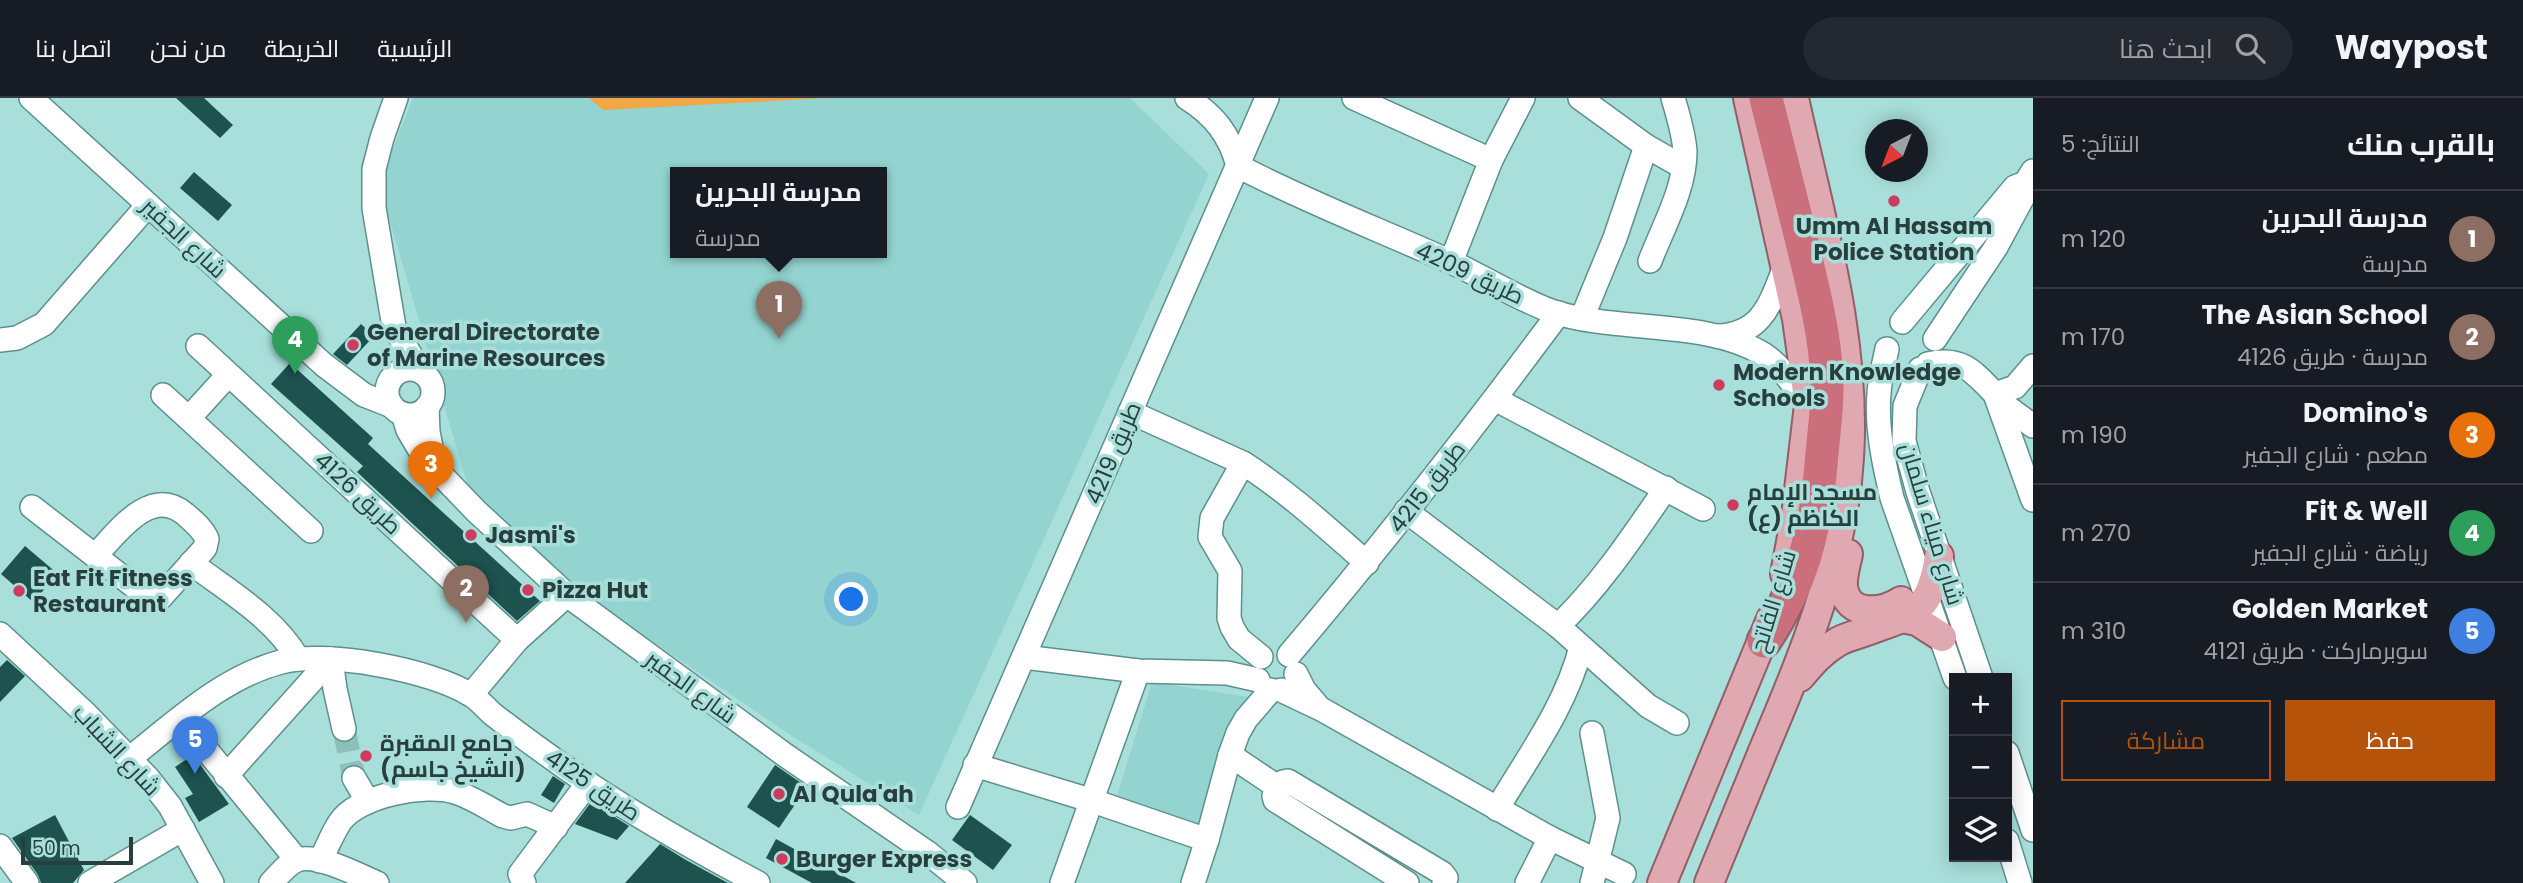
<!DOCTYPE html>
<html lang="ar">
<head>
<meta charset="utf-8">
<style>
	:root { --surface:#171b24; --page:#242831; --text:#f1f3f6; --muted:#9ea1a6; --line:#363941; --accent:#b45309 }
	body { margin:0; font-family:Poppins,Cairo,sans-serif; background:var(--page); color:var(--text); direction:rtl }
	.controls { position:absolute; right:21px; bottom:21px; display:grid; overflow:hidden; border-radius:0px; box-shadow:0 4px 18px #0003 }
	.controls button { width:63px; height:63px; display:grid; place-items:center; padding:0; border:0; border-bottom:2px solid var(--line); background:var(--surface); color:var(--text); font:35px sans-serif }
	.compass { position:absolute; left:1865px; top:21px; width:63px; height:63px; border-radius:50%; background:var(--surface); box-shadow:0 4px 18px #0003; rotate:222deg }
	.scale { position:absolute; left:21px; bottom:18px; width:112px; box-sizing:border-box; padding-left:7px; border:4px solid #293f3d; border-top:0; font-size:19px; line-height:24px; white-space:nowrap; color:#293f3d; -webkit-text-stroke:5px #a9dfdb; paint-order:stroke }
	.you { position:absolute; left:852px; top:502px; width:24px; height:24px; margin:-18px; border:5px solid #fff; border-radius:50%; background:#1a73e8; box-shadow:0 0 0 10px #1a73e833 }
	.badge { display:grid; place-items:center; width:46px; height:46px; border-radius:50%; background:var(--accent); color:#fff; font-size:23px; font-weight:700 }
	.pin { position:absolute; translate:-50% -58px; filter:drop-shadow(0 2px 4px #0008) }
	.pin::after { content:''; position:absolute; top:37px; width:24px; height:21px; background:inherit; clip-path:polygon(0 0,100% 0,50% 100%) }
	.popup { position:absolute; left:670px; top:69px; width:217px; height:91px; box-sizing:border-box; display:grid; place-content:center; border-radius:0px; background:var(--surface); filter:drop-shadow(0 2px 5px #0005); font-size:23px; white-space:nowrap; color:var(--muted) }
	.popup b { font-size:26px; color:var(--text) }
	.popup::after { content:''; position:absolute; left:50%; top:100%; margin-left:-14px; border:14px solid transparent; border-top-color:var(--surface) }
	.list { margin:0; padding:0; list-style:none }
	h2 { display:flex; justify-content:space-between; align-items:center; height:91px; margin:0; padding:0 28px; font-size:30px }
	h2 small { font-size:23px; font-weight:400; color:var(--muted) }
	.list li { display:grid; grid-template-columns:46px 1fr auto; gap:21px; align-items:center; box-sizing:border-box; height:98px; padding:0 28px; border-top:2px solid var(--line) }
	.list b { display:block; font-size:26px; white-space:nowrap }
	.list p { margin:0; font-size:23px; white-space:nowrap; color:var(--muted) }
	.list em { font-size:23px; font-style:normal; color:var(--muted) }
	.actions { display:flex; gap:14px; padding:21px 28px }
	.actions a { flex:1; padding:16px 0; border:2px solid var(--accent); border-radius:0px; text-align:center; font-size:24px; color:var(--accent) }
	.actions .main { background:var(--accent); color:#fff }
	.icon { flex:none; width:38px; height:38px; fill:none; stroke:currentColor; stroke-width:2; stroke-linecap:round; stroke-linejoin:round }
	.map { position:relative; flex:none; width:2033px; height:785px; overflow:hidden; direction:ltr }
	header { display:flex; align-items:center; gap:42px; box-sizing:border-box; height:98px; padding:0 35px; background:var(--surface); border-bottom:2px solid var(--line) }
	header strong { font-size:33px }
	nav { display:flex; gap:38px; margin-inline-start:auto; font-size:24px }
	.search { width:490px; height:63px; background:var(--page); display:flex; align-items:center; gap:18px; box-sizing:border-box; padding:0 24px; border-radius:38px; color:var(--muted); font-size:26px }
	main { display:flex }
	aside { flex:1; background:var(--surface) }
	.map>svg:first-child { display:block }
</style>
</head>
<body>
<header>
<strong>Waypost</strong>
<div class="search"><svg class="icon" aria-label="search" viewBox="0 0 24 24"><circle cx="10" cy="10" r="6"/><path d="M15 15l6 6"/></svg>ابحث هنا</div>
<nav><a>الرئيسية</a><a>الخريطة</a><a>من نحن</a><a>اتصل بنا</a></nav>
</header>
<main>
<aside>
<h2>بالقرب منك<small>النتائج: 5</small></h2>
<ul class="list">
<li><span class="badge" style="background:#8d6e63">1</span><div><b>مدرسة البحرين</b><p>مدرسة</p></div><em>120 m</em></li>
<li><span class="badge" style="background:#8d6e63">2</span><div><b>The Asian School</b><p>مدرسة · طريق 4126</p></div><em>170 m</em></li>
<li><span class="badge" style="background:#e8710a">3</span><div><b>Domino's</b><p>مطعم · شارع الجفير</p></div><em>190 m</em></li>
<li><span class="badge" style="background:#2e9e5b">4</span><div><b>Fit &amp; Well</b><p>رياضة · شارع الجفير</p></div><em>270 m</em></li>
<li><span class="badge" style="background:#3f7fe0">5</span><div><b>Golden Market</b><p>سوبرماركت · طريق 4121</p></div><em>310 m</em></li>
</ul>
<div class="actions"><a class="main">حفظ</a><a>مشاركة</a></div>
</aside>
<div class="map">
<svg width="2033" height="785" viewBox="0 0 2033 785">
	<rect width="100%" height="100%" fill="#a9dfdb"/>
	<g fill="#94d4d0" fill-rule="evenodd">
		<path d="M413,0H1130L1209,76L919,717L792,638L593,503L470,396L379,86ZM676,75H882V155H676Z"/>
		<path d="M1152,584L1249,599L1198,725L1117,698Z"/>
	</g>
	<path fill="#f0a744" d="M589,0H828L603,12Z"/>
	<g fill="#1d524f">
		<path d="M176,0H204L233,27L220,40Z"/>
		<path d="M194,74L232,107L218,123L180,90Z"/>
		<path d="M361,226L374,238L347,267L333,256Z"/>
		<path d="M290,265L373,340L368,346L540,503L517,523L357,374L363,368L271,286Z"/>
		<path d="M25,448L58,476L33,504L1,476Z"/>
		<path d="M7,562L25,578L0,604V569Z"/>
		<path d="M193,657L229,706L199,724L185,700L193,696L175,669Z"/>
		<path d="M775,667L807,689L779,730L747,709Z"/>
		<path d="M553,678L565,686L554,705L541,697Z"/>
		<path d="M591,704L629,728L617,742L575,726Z"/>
		<path d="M55,717L84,772L73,785H41L38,777L12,740Z"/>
		<path d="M970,717L1012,747L993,772L952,742Z"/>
		<path d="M776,741L809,759L856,785H812L766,760Z"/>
		<path d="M660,746L686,762L728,785H625Z"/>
	</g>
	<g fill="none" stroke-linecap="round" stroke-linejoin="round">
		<path stroke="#8fbfbb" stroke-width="23" stroke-dasharray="23 11" stroke-linecap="butt" d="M344,631L354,680"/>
		<g stroke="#5c908d" stroke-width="26">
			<g id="minor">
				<path d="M31,0L324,267L364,297L392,308"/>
				<path d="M396,0L382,40L374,71V110L394,229L420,273"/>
				<path d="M1187,0C1214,17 1230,37 1238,68"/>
				<path d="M1354,0L1491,62"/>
				<path d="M1580,0L1646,48L1683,69"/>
				<path d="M1238,68C1307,104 1380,132 1451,164C1484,179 1516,200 1551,213C1614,235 1707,221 1763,256C1782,268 1795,290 1809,307"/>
				<path d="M1650,163C1663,129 1685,91 1685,54C1684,36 1678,17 1673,0"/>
				<path d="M1451,164L1491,62L1523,0"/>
				<path d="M1582,220L1615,140L1646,48"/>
				<path d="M1902,224L2015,89L2020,87"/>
				<path d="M1718,238C1764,236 1771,203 1786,166"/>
				<path d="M1935,241L1996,149L2023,99L2026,84L2033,73"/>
				<path d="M0,242L17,240L44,226L148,107"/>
				<path d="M198,248L517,542"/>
				<path d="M1887,251C1884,265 1880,280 1879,295C1876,330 1884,366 1892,400L1955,580"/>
				<path d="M1928,266C1961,258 1973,273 1995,296L2033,402"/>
				<path d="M1920,271L1905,308L1904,343L1918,394L1981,580"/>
				<circle cx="410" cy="294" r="23"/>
				<path d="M1995,296L2015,289L2033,268"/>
				<path d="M163,297L311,433"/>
				<path d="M1495,301L1703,411"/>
				<path d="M1999,303L2033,328"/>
				<path d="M427,309L428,334L435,368"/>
				<path d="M1130,314L1243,365C1288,394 1327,430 1367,465"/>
				<path d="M403,316L408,332L424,359L476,413L567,497L785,657L928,755L965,785"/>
				<path d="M189,320L228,277"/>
				<path d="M1243,365L1212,420L1210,439L1230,473L1229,520L1232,529L1239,541L1261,559"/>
				<path d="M32,409L148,499H161L205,450L207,441C203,431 193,423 185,416C150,387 117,435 95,458"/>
				<path d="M1406,413L1558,528L1648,608L1677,625"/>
				<path d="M191,465C228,493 275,520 298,561"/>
				<path d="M1558,528C1600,488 1633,438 1666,390"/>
				<path d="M0,536L86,616L148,680L170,708L212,785"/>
				<path d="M1289,557C1383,446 1472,332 1559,215"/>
				<path d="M1024,559L1138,573L1227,575L1258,582"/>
				<path d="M331,561L335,591L344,631"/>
				<path d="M1296,576L1304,592L1316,606"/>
				<path d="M1281,592L1321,611L1550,740L1624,776"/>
				<path d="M471,597L517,542L567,497"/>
				<path d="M181,621L297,762"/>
				<path d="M1592,635L1608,720L1592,785"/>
				<path d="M2007,655L2033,732"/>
				<path d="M1230,657L1279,690"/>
				<path d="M130,660C176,624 223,579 281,564C325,552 432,572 471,597C480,602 486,611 495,618C525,641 557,664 589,686C643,722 700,754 758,785"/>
				<path d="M975,667L1093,703L1207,742"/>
				<path d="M226,678L331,561"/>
				<path d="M354,680L368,704"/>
				<path d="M958,709L1267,0"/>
				<path d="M1497,711C1528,659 1566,608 1581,549"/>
				<path d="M2007,743L2020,785"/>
				<path d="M0,748L27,785"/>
				<path d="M320,763C327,750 332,736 340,724C359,697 425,685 455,694C471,699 488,710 503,718L511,720L527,716L556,729"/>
				<path d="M90,785L183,731"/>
				<path d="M271,785C278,778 287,766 297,762C317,755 358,777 377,785"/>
				<path d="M524,785L520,776L588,685"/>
				<path d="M1062,785L1138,573"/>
				<path d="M1193,785L1207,742L1230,657L1238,635L1246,621L1271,592"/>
				<path d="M1407,785L1275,702L1274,698L1283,684L1288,683L1442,775L1446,780L1444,785"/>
				<path d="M1527,785L1550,740"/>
			</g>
		</g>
		<g stroke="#925e67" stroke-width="32">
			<g id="major">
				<path d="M1748,0L1797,221L1809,307L1796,417L1785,476"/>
				<path d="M1848,456C1846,466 1842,478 1843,489C1848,520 1882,515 1901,503"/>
				<path d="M1902,520L1917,523L1942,539"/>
				<path d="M1800,579C1811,566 1821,554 1836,545C1843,540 1853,538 1861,535C1913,516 1930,517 1939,458"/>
				<path d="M1662,785L1771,521"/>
				<path d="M1709,785C1727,741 1745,697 1763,653C1803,558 1843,464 1849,360C1857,239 1819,117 1794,0"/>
			</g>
		</g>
		<g stroke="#925e67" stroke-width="37">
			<path id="highway" d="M1764,543C1802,486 1815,435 1821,367C1823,339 1828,310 1827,282C1825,234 1812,186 1801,140C1789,93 1778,47 1766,0"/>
		</g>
		<use href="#minor" stroke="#fff" stroke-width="23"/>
		<use href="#major" stroke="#e0a9b1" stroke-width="28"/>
		<use href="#highway" stroke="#cb6f7d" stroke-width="33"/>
	</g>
	<g fill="#cc3c5e" stroke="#a9dfdb" stroke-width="2.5">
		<circle cx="1894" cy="103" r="7"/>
		<circle cx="353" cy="247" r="7"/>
		<circle cx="1719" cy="287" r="7"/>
		<circle cx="1733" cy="407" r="7"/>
		<circle cx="471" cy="437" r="7"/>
		<circle cx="528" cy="492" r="7"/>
		<circle cx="19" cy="493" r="7"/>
		<circle cx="366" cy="658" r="7"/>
		<circle cx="779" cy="696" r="7"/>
		<circle cx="782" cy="761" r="7"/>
	</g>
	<g text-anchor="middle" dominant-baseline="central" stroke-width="7" stroke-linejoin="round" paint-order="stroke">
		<g font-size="23" font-weight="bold" fill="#293f3d" stroke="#a9dfdb" text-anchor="start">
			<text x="1894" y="128" text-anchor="middle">Umm Al Hassam<tspan x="1894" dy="26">Police Station</tspan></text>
			<text x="367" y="234">General Directorate<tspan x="367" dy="26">of Marine Resources</tspan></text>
			<text x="1733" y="274">Modern Knowledge<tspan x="1733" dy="26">Schools</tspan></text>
			<text x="1747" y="394">مسجد الإمام<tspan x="1747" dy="26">الكاظم (ع)</tspan></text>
			<text x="485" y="437">Jasmi's</text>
			<text x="33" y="480">Eat Fit Fitness<tspan x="33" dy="26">Restaurant</tspan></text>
			<text x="542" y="492">Pizza Hut</text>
			<text x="380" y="645">جامع المقبرة<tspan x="380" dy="26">(الشيخ جاسم)</tspan></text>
			<text x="793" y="696">Al Qula'ah</text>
			<text x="796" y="761">Burger Express</text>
		</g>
		<g font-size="23" fill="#293f3d" stroke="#a9dfdb">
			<text transform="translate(184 140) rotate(43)">شارع الجفير</text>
			<text transform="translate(1470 175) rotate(25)">طريق 4209</text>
			<text transform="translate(1113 355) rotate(-67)">طريق 4219</text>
			<text transform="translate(1427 389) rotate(-52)">طريق 4215</text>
			<text transform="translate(358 395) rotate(43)">طريق 4126</text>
			<text transform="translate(1932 426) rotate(73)">شارع ميناء سلمان</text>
			<text transform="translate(1773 503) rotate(-73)">شارع الفاتح</text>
			<text transform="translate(691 589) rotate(36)">شارع الجفير</text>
			<text transform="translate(117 652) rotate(47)">شارع الشباب</text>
			<text transform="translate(593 687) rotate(34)">طريق 4125</text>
		</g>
	</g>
</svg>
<div class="controls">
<button>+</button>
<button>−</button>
<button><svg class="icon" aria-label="layers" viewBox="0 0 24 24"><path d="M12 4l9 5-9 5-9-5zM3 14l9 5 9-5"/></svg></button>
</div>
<svg class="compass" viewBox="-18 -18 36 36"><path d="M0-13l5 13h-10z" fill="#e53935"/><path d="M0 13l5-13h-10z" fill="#9ea1a6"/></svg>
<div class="scale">50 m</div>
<div class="you"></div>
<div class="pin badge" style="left:779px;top:241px;background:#8d6e63">1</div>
<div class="popup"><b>مدرسة البحرين</b>مدرسة</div>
<div class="pin badge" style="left:466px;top:525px;background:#8d6e63">2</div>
<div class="pin badge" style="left:431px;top:401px;background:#e8710a">3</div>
<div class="pin badge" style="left:295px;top:276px;background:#2e9e5b">4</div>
<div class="pin badge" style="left:195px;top:676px;background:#3f7fe0">5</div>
</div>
</main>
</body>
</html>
